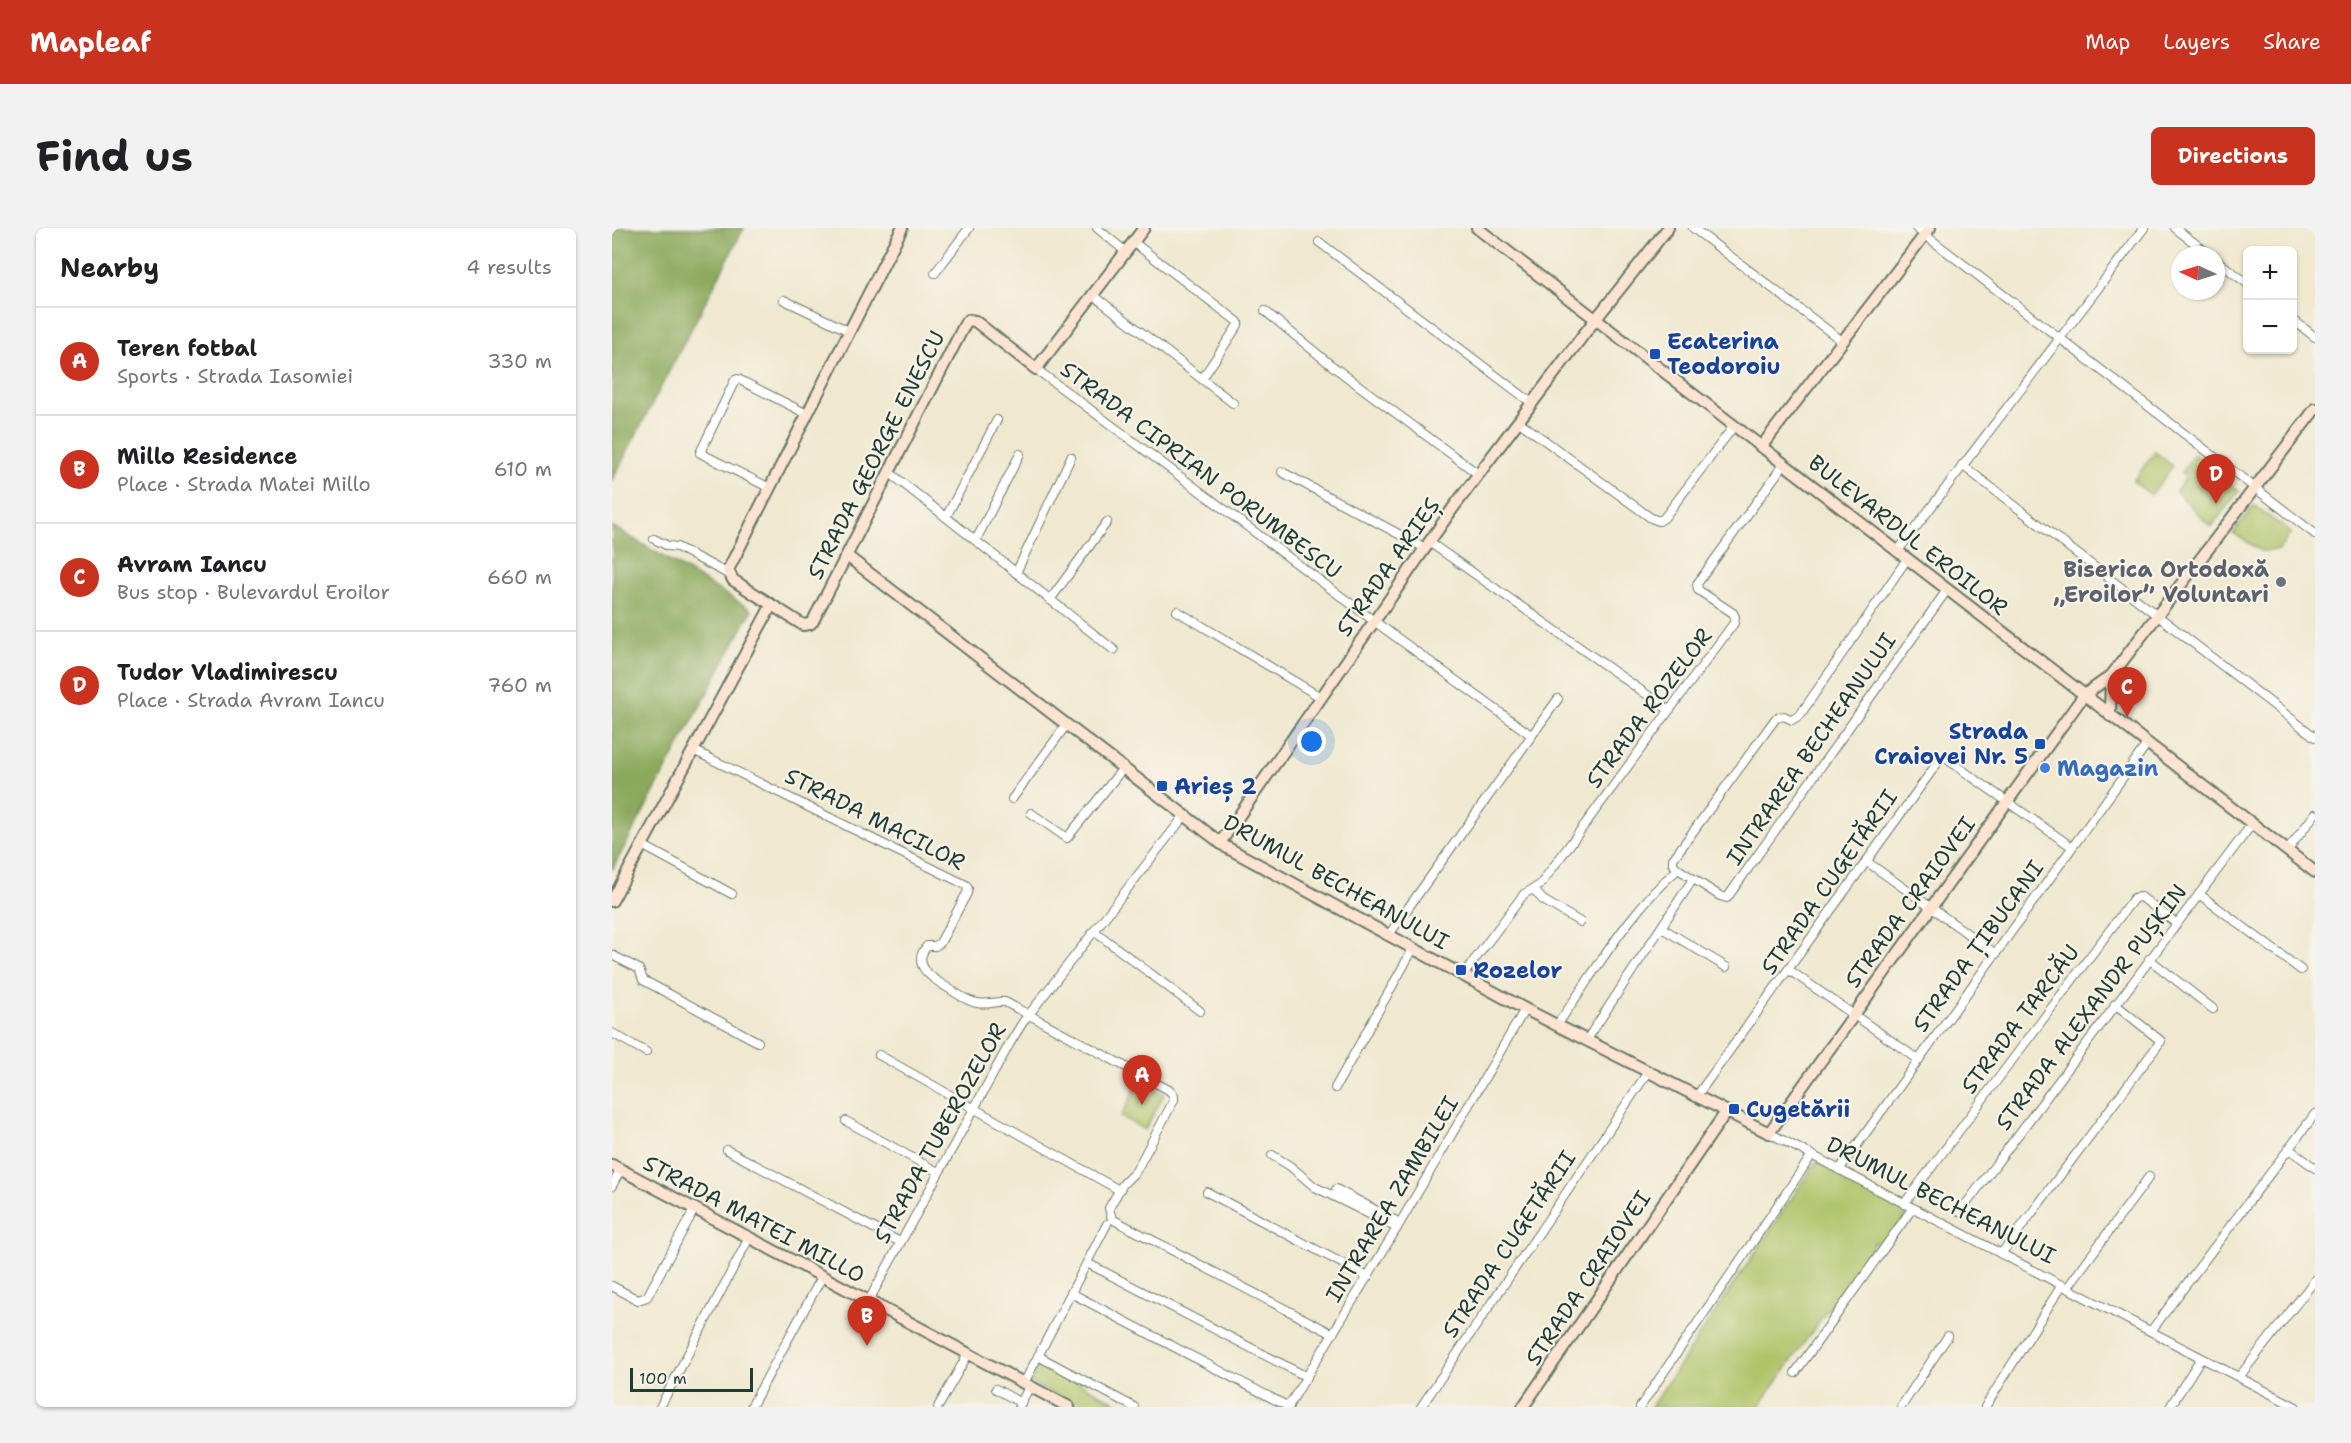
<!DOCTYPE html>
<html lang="en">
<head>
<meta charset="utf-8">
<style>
	:root { --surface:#fff; --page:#f2f2f2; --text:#202124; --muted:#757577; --line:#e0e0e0; --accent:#c8321e }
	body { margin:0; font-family:"Shantell Sans",sans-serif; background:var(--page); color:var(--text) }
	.controls { position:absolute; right:18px; top:18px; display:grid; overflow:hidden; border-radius:9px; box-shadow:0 2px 4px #0004 }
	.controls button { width:54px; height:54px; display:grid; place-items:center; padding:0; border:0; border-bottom:2px solid var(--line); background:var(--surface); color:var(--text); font:30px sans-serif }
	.compass { position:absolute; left:1559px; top:18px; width:54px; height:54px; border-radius:50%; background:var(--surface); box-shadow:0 2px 4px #0004; rotate:274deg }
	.scale { position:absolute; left:18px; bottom:15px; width:123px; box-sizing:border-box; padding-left:6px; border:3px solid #1f3d34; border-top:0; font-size:16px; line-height:21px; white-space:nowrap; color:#1f3d34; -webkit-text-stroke:4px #f7f3e8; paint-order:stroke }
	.you { position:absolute; left:700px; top:514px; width:21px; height:21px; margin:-15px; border:4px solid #fff; border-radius:50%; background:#1a73e8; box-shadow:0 0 0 9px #1a73e833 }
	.badge { display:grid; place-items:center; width:39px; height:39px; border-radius:50%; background:var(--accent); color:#fff; font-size:20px; font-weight:700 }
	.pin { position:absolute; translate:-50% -50px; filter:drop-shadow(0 2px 3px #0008) }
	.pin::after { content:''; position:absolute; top:32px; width:21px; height:18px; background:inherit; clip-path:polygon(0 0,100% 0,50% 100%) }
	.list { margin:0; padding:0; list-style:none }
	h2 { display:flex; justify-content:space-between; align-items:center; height:78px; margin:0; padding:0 24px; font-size:26px }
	h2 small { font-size:20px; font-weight:400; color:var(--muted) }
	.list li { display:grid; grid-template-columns:39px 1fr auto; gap:18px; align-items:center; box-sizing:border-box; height:108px; padding:0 24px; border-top:2px solid var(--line) }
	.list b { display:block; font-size:22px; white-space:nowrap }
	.list p { margin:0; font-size:20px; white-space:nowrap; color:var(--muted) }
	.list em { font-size:20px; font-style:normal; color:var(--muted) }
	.map { position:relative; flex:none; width:1703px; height:1179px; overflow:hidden; border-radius:9px }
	header { display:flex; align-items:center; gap:36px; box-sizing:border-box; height:84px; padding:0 30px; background:var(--accent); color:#fff }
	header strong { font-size:28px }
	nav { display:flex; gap:33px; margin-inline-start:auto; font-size:21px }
	.intro { display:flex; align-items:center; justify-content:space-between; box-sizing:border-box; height:144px; padding:0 36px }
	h1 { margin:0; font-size:42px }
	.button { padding:15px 27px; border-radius:9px; background:var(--accent); color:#fff; font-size:21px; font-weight:700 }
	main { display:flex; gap:36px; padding:0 36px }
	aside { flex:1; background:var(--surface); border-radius:9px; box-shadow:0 2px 4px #0004 }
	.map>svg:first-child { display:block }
</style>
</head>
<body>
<header>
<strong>Mapleaf</strong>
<nav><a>Map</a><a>Layers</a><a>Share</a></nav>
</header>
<div class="intro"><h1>Find us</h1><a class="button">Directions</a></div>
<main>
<aside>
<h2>Nearby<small>4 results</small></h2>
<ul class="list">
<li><span class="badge">A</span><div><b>Teren fotbal</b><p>Sports · Strada Iasomiei</p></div><em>330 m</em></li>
<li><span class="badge">B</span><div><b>Millo Residence</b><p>Place · Strada Matei Millo</p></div><em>610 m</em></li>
<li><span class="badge">C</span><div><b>Avram Iancu</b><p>Bus stop · Bulevardul Eroilor</p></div><em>660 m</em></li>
<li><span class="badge">D</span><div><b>Tudor Vladimirescu</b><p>Place · Strada Avram Iancu</p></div><em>760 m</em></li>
</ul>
</aside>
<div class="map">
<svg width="1703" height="1179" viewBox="0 0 1703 1179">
	<rect width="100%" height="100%" fill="#f7f3e8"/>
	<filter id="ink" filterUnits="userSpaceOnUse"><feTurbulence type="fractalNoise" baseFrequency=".0167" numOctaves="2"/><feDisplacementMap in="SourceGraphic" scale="12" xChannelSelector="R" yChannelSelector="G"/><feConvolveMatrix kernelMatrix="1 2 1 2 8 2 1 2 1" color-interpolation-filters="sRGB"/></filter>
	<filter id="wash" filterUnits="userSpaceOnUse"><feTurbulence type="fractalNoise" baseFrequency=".008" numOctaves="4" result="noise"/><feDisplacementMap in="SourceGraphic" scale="24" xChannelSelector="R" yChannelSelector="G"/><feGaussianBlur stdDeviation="1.35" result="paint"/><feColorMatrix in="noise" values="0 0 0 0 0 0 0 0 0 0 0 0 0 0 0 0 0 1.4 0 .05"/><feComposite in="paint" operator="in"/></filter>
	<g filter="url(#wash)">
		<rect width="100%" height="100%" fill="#f0e8cf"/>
		<g fill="#afc368" stroke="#67804e" stroke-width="1.5">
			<path d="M1543,224L1561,238L1539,267L1521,253Z"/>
			<path d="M1582,226L1627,263L1599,299L1564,263L1574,249L1569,245Z"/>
			<path d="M1642,277L1679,305L1667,322L1649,323L1621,305Z"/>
			<path d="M527,853L552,866L533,902L509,889Z"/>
			<path d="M1204,934L1299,981L1272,1018L1263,1014L1147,1179H1039Z"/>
			<path d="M428,1134L513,1179H464L418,1154Z"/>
		</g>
		<g fill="#8ba95c" stroke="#557348" stroke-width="1.5">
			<path d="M0,0H132L0,253Z"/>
			<path d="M0,298L140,382L0,642Z"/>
		</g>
	</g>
	<g filter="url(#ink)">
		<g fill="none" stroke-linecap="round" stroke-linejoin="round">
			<g stroke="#68796a" stroke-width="10">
				<g id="street">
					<path d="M485,0L514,24"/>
					<path d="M1081,0L1230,113"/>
					<path d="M1304,0L1703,306"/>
					<path d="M1563,0L1598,27"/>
					<path d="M521,14L626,94V97L590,151"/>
					<path d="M707,14L920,175"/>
					<path d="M1604,32L1636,56"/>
					<path d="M323,45L357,0"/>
					<path d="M481,67L621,175"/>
					<path d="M172,72L237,103"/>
					<path d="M653,83L719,137L866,246"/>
					<path d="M1680,91L1703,109"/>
					<path d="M424,141L762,393L919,507"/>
					<path d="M906,193L1039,290L1047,293L1052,290L1122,198"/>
					<path d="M1350,237L1703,509"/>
					<path d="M670,244L813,320"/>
					<path d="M278,245L502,422"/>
					<path d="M158,260L88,225L123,152L126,151L195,186"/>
					<path d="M334,289L385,192"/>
					<path d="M42,311L56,318L65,319L116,346"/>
					<path d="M364,312L408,226"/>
					<path d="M817,314L1057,482"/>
					<path d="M1285,324L1532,0"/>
					<path d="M1295,331L1188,487L1180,492L1172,488L1164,490L1061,631V636L1066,641L1108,668L1115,670L1335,362"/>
					<path d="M404,345L459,229"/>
					<path d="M438,372L495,294"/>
					<path d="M565,383L710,470"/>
					<path d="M81,522L354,657L356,661L355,665L328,715L323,718H315C298,737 321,751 336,760C346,766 354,773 365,775C375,777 384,773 393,774L557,862L562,868V872L524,943L511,956L497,980L500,991L721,1106"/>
					<path d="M400,571L455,496"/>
					<path d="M419,585L455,610L512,539"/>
					<path d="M30,617L120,666"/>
					<path d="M1675,623L1703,586"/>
					<path d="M1254,633L1384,726"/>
					<path d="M921,661L931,672L968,694"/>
					<path d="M1587,666L1689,742"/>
					<path d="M1050,700L1114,739"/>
					<path d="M482,703L588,783"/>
					<path d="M776,708L946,471"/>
					<path d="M0,727L27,741L31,752L146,814"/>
					<path d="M1537,731L1601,781"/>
					<path d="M1177,742L1307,832"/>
					<path d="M851,747L912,666L928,657L1122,395L1123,389L1121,385L1086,362L1085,356L1172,236"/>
					<path d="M945,797C983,744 1017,683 1066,641"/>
					<path d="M0,805L34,824"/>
					<path d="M974,813L1081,651"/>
					<path d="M267,827L507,962"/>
					<path d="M723,860L801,721"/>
					<path d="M1084,869L1329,530H1333L1460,619"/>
					<path d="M234,893L326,944"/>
					<path d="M1157,905L1684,1179"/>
					<path d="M1677,921L1703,940"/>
					<path d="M115,922L288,1014"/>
					<path d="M660,927L678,938L703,959L785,1000"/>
					<path d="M1227,942L1535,516"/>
					<path d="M0,958L9,941"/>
					<path d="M724,961L788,995"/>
					<path d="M595,964L756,1049"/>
					<path d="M1292,976L1522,670L1529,669L1564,695"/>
					<path d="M1348,984L1640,596"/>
					<path d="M1389,1026L1549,813L1503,776"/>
					<path d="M475,1035L695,1149"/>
					<path d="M0,1058L26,1072L35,1069L83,980"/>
					<path d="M1455,1060L1537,949"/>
					<path d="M459,1065L677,1179"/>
					<path d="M256,1074L398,815L411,794L573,587"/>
					<path d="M1539,1103L1703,886"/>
					<path d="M426,1128L522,1179"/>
					<path d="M1183,1145L1300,981"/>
					<path d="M1627,1149L1703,1052"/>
					<path d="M412,1155L495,996"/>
					<path d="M384,1161L409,1175"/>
					<path d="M407,1178L418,1158"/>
					<path d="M48,1179L137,1010"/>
					<path d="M139,1179L210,1049"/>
					<path d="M326,1179L356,1126"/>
					<path d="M676,1179L785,1000L913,781"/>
					<path d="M809,1179L1036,844"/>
					<path d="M1028,1179L1200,927"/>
					<path d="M1289,1179L1336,1108"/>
					<path d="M1373,1179L1450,1057"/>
					<path d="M1558,1179L1589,1130"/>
				</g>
			</g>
			<g stroke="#68796a" stroke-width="14">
				<g id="secondary">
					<path d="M290,0L116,342L121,352L191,397L198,396L201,393L354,94L357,92L363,93L424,141L532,0"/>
					<path d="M865,0L1703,644"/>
					<path d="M1149,219L1318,0"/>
					<path d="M235,328L614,619L913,781L1157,905L1472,467L1499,448L1703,181"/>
					<path d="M1498,488L1499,448"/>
					<path d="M608,615L841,280L972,106L1056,0"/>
					<path d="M0,673L159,378"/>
					<path d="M0,937L457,1179"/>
					<path d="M911,1179L1114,884"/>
				</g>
			</g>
			<use href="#street" stroke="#fff" stroke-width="8"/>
			<use href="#secondary" stroke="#fde4d1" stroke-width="10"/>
		</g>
	</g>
	<g fill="#1a4fb4" stroke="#f7f3e8" stroke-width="2">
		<rect x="1037" y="120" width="12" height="12" rx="3"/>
		<rect x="1422" y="510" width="12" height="12" rx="3"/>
		<rect x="544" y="552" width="12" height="12" rx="3"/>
		<rect x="843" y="736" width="12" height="12" rx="3"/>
		<rect x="1116" y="875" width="12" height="12" rx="3"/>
	</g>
	<circle fill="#6b7280" stroke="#f7f3e8" stroke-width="2" cx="1669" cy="354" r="6"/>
	<circle fill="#3f7fe0" stroke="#f7f3e8" stroke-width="2" cx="1433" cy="540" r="6"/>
	<g text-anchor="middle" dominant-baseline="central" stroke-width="4.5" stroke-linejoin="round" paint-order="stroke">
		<g font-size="22" font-weight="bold" fill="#164399" stroke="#f7f3e8" text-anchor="start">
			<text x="1055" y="113">Ecaterina<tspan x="1055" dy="25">Teodoroiu</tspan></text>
			<text x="1416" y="503" text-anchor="end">Strada<tspan x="1416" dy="25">Craiovei Nr. 5</tspan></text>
			<text x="562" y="558">Arieș 2</text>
			<text x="861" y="742">Rozelor</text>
			<text x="1134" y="881">Cugetării</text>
		</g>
		<g font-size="22" fill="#1f3d34" stroke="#f7f3e8">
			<text transform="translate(264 227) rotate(-63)">STRADA GEORGE ENESCU</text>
			<text transform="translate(589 242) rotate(37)">STRADA CIPRIAN PORUMBESCU</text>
			<text transform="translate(1296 307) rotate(38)">BULEVARDUL EROILOR</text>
			<text transform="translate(776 339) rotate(-55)">STRADA ARIEȘ</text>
			<text transform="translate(1037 480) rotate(-53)">STRADA ROZELOR</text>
			<text transform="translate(1199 521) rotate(-55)">INTRAREA BECHEANULUI</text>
			<text transform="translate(263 591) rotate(27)">STRADA MACILOR</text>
			<text transform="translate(724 654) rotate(29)">DRUMUL BECHEANULUI</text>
			<text transform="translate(1217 654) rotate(-55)">STRADA CUGETĂRII</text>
			<text transform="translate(1298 674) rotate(-54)">STRADA CRAIOVEI</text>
			<text transform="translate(1366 718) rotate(-54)">STRADA ȚIBUCANI</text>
			<text transform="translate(1479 779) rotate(-53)">STRADA ALEXANDR PUȘKIN</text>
			<text transform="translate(1408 791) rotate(-53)">STRADA TARCĂU</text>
			<text transform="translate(328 905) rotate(-61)">STRADA TUBEROZELOR</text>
			<text transform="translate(780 971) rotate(-59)">INTRAREA ZAMBILEI</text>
			<text transform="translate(1329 972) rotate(27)">DRUMUL BECHEANULUI</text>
			<text transform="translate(142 991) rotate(28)">STRADA MATEI MILLO</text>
			<text transform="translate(897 1016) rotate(-56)">STRADA CUGETĂRII</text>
			<text transform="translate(976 1050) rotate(-56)">STRADA CRAIOVEI</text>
		</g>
		<g font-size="22" font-weight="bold" fill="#5b616d" stroke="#f7f3e8" text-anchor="end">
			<text x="1657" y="341">Biserica Ortodoxă<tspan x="1657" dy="25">„Eroilor” Voluntari</tspan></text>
		</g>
		<g font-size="22" font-weight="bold" fill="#366cbe" stroke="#f7f3e8" text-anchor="start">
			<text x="1445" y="540">Magazin</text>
		</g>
	</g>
</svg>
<div class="controls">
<button>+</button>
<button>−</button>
</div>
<svg class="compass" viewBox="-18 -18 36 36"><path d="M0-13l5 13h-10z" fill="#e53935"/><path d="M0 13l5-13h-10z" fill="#757577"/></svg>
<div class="scale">100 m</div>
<div class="you"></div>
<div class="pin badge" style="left:530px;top:877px">A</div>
<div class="pin badge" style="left:255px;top:1118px">B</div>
<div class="pin badge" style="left:1515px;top:489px">C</div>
<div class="pin badge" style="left:1604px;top:276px">D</div>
</div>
</main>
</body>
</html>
